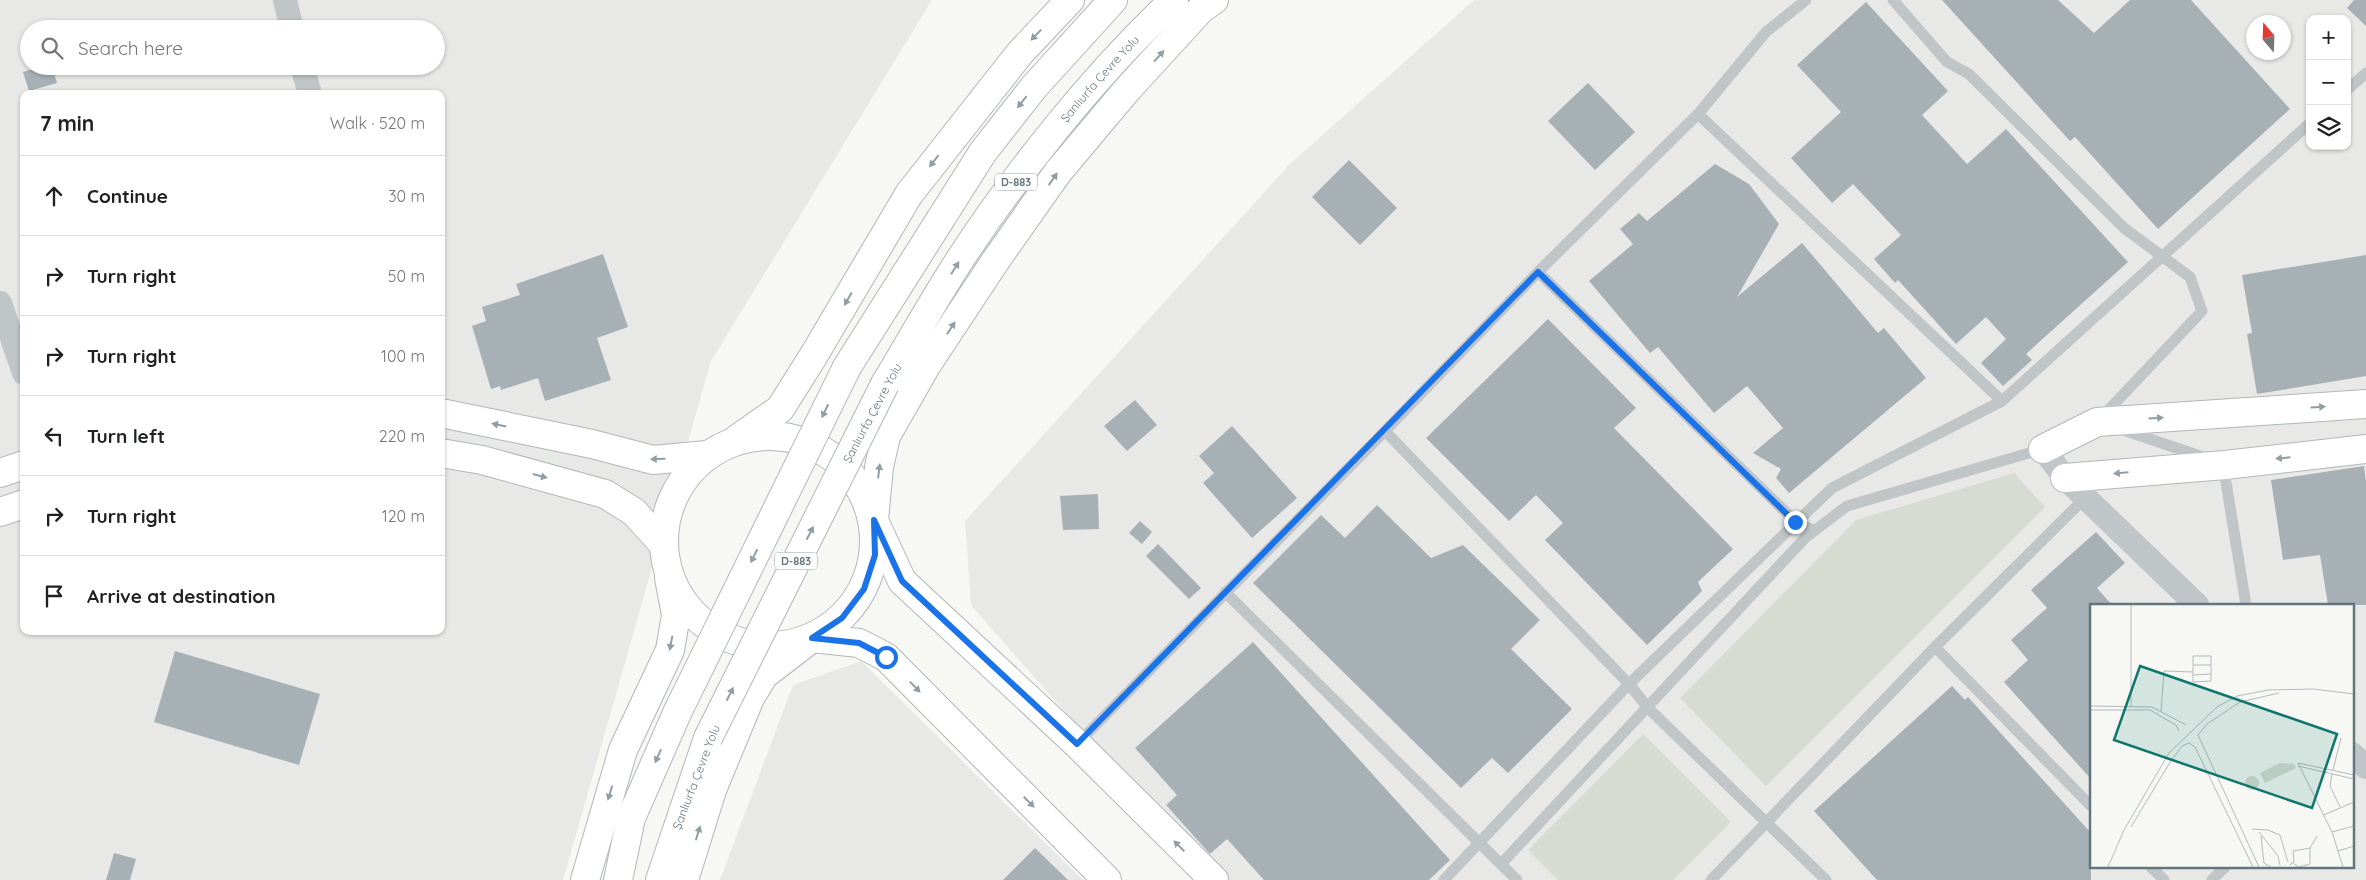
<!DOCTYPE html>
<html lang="en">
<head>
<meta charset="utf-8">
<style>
	:root { --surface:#fff; --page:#f2f2f2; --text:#202124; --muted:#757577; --line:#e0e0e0 }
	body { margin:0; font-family:Quicksand,sans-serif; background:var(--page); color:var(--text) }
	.controls { position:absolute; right:15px; top:15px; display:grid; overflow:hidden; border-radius:10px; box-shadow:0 1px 4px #0004 }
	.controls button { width:45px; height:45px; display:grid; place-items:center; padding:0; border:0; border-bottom:1px solid var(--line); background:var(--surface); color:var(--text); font:25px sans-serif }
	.compass { position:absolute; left:2246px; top:15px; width:45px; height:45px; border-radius:50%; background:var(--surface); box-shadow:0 1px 4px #0004; rotate:341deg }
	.stop { position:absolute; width:15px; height:15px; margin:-11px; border:4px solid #1a73e8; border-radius:50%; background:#fff }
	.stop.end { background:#1a73e8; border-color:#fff; box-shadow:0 1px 5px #0008 }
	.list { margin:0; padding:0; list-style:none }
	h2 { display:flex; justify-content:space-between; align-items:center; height:65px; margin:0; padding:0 20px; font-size:21px }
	h2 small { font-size:16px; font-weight:400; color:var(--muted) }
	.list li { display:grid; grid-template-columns:32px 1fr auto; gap:15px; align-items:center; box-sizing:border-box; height:80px; padding:0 20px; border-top:1px solid var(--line) }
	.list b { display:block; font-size:19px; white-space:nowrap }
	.list em { font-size:16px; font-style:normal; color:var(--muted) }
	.icon { flex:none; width:28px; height:28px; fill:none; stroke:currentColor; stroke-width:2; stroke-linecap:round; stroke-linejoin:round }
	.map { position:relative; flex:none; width:2366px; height:880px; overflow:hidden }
	.search { position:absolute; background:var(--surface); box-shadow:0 1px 4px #0004; left:20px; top:20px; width:425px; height:55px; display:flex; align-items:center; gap:12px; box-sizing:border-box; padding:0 18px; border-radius:28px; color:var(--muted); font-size:19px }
	.panel { position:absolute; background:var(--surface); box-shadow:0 1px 4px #0004; left:20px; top:90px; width:425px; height:545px; border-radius:10px }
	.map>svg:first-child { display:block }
</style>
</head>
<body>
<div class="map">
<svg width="2366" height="880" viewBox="0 0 2366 880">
	<rect width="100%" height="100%" fill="#f7f7f4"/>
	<g fill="#e8e8e7" fill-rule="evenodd">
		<path d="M0,0H932L711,361L563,880H0ZM29,29H436V66H29ZM24,94H441V631H24Z"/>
		<path d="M1474,0H2366V880H1212L971,605L965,521L1290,164ZM2310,19H2347V146H2310ZM2254,22H2284V52H2254ZM2091,605H2352V866H2091Z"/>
		<path d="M861,661L1083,880H720L793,685Z"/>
	</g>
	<g fill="#d7dcd3">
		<path d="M2014,473L2045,507L1766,786L1680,698L1856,520Z"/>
		<path d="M1643,734L1731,822L1673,880H1558L1528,850Z"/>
	</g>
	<g fill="#a7b1b5">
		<path d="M1942,0H2058L2094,33L2130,0H2191L2290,109L2158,229L2075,137L2070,141Z"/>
		<path d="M2354,0H2366V26L2347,8Z"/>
		<path d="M1866,2L1948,91L1922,115L1967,164L2006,129L2128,262L2026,354L2032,360L2003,386L1981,363L2006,339L1986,317L1956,344L1898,280L1895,283L1874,259L1901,235L1853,184L1832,203L1791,158L1841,112L1797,65Z"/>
		<path d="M42,66H52L57,83L29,91L23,72Z"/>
		<path d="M1588,83L1635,132L1595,170L1548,121Z"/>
		<path d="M1349,160L1397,208L1360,245L1312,197Z"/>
		<path d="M1715,164L1749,184L1779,224L1737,297L1802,243L1878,333L1884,328L1926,378L1789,493L1776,478L1781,469L1753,453L1783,428L1747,386L1714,413L1658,347L1650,353L1589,281L1633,244L1620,229L1639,213L1647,221Z"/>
		<path d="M603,254L628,327L597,338L611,380L545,401L538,378L501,390L500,386L491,389L472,326L486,321L482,307L520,295L516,284Z"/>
		<path d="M2366,255V376L2257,394L2247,334L2252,333L2242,275Z"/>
		<path d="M1548,319L1636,408L1614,428L1733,549L1698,582L1702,591L1647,645L1545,540L1563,523L1536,495L1509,521L1426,438Z"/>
		<path d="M1135,400L1157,425L1127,451L1104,426Z"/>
		<path d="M1232,426L1297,498L1252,538L1203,483L1214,473L1199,456Z"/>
		<path d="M2364,466L2366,482V605H2328L2320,555L2283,560L2271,480Z"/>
		<path d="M1098,494L1099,529L1063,530L1060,496Z"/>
		<path d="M1377,505L1431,558L1463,545L1540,620L1511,649L1572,709L1508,773L1492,758L1461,788L1253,583L1321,515L1345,538Z"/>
		<path d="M1140,521L1152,532L1142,544L1129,533Z"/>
		<path d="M2096,532L2125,563L2097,588L2112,605H2091V779L2004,682L2028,660L2011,640L2047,608L2031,590Z"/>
		<path d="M1158,544L1201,588L1189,599L1146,556Z"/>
		<path d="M1253,642L1450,860L1429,880H1264L1227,839L1210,854L1166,805L1177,795L1135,748Z"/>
		<path d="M175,651L320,694L299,765L154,722Z"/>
		<path d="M1952,686L1965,700L1968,697L2091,833V880H1877L1814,811Z"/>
		<path d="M1035,848L1068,880H1003Z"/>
		<path d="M114,853L136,859L130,880H106Z"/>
	</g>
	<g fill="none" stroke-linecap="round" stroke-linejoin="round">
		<g stroke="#b0b7bb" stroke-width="30">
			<g id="secondary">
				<path d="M441,413L592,444L653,460L707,455"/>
				<circle cx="769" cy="541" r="105"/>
				<path d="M2043,449L2097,422L2366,404"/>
				<path d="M441,453L482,460L605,494L634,512L663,544"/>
				<path d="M0,473L24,465"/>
				<path d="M2065,478L2225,465L2366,449"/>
				<path d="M0,512L24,504"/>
				<path d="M877,527L902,581L1077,744L1214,880"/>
				<path d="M812,638L859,643L886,657L1107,880"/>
			</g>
		</g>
		<g stroke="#b1b6b9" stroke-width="30">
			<g id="highway">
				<path d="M847,367L983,152L1034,87L1113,0"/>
				<path id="s1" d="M885,384C909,344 932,303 957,264C1016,173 1095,74 1174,0"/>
				<path d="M737,439L780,409L814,355L909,194L1020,53L1070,0"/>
				<path d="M874,520L879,467L886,436L926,366L996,260L1058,172L1126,91L1201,9L1214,0"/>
				<path d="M585,880L623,750L670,650L676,615L669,578"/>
				<path d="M618,880L631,818L678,711"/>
				<path d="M660,880L708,738"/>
				<path d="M684,880L712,790L750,698L764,675L812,638"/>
			</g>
		</g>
		<g stroke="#c0c5c8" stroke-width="11">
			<path d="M1893,0L1947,62L1969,74L2124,228L2190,277L2202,311L2101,418"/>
			<path d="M2347,90L2366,73"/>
			<path d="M1698,114L1766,32L1806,0"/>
			<path d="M1538,272L1795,521L1814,531"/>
			<path d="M2117,428L2206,458"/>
			<path d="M1385,431L1629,684L1648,708L1826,880"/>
			<path d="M2223,464L2246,605"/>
			<path d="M1225,592L1517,880"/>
			<path d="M1935,647L2091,806"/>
			<path d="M1077,744L1385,431L1538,272L1698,114L2002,401"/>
			<path d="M1501,864L1805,538L1847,506L2043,449"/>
			<path d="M2150,866L2164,880"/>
			<path d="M1444,880L1629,684L1832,488L2002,401L2310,123"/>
			<path d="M1711,880L1935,647L2085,498"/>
			<path d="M2212,880L2226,866"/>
		</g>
		<g stroke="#c0c5c8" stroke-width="24">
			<path d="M285,0L292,29"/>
			<path d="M302,66L310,94"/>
			<path d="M0,303L24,373"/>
			<path d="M2043,449L2065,478L2197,605"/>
			<path d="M2352,754L2366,767"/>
		</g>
		<use href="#secondary" stroke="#fff" stroke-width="28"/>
		<use href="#highway" stroke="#fff" stroke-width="28"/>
		<g stroke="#b1b6b9" stroke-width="30" stroke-linecap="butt">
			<g id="highway-bridge">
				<path d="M678,711L847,367"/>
				<path d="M708,738L885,384"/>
			</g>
		</g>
		<use href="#highway-bridge" stroke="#fff" stroke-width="28"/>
	</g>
	<defs><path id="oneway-solid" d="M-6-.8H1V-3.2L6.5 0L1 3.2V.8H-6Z" transform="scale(1.25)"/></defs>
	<g fill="#919fa5">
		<use href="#oneway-solid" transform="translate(1036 35) rotate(134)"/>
		<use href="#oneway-solid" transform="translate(1159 56) rotate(-48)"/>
		<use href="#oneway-solid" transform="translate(1022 102) rotate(128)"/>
		<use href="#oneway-solid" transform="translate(934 161) rotate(128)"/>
		<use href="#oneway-solid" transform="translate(1053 179) rotate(-55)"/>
		<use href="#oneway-solid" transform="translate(955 268) rotate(-58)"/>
		<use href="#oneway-solid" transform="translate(848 299) rotate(120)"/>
		<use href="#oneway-solid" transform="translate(951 328) rotate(-57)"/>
		<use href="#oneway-solid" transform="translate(2318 407) rotate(-4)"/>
		<use href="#oneway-solid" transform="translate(825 411) rotate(116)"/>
		<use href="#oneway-solid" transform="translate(2156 418) rotate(-4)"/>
		<use href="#oneway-solid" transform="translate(499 425) rotate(-168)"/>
		<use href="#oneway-solid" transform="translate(2283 458) rotate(174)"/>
		<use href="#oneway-solid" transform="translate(658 459) rotate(179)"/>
		<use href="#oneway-solid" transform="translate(879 471) rotate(-83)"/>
		<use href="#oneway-solid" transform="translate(2121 473) rotate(175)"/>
		<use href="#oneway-solid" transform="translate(540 476) rotate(15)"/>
		<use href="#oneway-solid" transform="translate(810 533) rotate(-63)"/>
		<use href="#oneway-solid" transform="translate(754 556) rotate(116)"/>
		<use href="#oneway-solid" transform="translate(671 643) rotate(101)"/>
		<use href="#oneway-solid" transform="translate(915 687) rotate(46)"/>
		<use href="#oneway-solid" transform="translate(730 694) rotate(-63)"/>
		<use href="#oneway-solid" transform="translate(658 756) rotate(114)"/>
		<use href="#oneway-solid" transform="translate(610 793) rotate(107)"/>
		<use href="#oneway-solid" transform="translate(1029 802) rotate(45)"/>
		<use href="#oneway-solid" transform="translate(698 833) rotate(-73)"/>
		<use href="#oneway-solid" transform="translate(1179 846) rotate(-135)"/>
	</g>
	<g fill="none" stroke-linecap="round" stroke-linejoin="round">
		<path stroke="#1a73e8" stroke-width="6" d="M886,657L859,643L812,638L842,618L864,589L875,555L874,520L902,581L1077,744L1538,272L1795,522"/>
	</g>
	<g text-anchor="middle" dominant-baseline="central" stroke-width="5" stroke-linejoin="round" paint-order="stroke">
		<g fill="#fff" stroke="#919fa5" stroke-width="1">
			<rect x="995" y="173.5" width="42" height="17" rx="4"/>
			<rect x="775" y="552.5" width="42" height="17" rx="4"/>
		</g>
		<g font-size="11" font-weight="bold" fill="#62767f">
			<text x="1016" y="182">D-883</text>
			<text x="796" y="561">D-883</text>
		</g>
		<g font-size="12" fill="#62767f" stroke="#fff">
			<text stroke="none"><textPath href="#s1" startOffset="374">Şanlıurfa Çevre Yolu</textPath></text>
			<text transform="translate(872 413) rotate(-62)">Şanlıurfa Çevre Yolu</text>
			<text transform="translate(696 777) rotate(-69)">Şanlıurfa Çevre Yolu</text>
		</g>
	</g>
	<g transform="translate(2090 604)">
		<rect width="264" height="264" fill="#f7f7f4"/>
		<path d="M190,159L204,160L206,164L175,179L170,169ZM155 179a7 7 0 1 1 14 0a7 7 0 1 1-14 0Z" fill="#d7dcd3"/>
		<path fill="none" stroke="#b2bbbe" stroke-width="1" d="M103,52H121V77L103,78ZM103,61H121M103,71L121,70M0,102L62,103L96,121M41,102V0M0,106H60L86,121L89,127M71,107L74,67L103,68M108,131L169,263M108,131L117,120L150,98L189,89M99,139L105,143L163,263M208,162L264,175M243,166L251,134M242,170L240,182L250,203M234,211L264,198M41,223L79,160L92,142L99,139M162,225L178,226L190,231L198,258M169,228L188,252L190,261M242,228L264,222M171,232L174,259L181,263M248,247L264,242M203,259L209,263L220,260V244M200,261L204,257L203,247L220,244L227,232M18,263L34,226L79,149L127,103L147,92L178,86L223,85L264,90M253,263L242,228L208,159L264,171"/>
		<path fill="#0f766e" fill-opacity="0.15" stroke="#0f766e" stroke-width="2.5" d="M50,62L247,130L222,204L24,136Z"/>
		<rect width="264" height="264" fill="none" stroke="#62767f" stroke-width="2.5"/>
	</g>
</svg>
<div class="controls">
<button>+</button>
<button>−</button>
<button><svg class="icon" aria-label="layers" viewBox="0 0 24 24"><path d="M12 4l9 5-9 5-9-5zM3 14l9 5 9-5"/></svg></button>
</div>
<svg class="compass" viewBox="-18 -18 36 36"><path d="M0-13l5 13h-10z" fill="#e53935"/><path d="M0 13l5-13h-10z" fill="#757577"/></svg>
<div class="stop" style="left:886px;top:657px"></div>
<div class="stop end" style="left:1795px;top:522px"></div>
<div class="search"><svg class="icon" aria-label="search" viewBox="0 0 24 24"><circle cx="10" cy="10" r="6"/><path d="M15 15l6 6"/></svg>Search here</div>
<section class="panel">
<h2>7 min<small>Walk · 520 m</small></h2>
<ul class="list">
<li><svg class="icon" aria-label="ahead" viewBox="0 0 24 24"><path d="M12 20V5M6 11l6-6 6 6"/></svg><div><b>Continue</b></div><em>30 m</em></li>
<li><svg class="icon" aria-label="right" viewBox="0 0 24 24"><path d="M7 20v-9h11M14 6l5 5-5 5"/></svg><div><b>Turn right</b></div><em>50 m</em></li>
<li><svg class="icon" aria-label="right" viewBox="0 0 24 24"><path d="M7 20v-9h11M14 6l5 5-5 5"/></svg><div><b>Turn right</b></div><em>100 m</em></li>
<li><svg class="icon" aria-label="left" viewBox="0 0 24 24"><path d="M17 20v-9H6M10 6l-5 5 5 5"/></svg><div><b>Turn left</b></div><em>220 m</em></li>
<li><svg class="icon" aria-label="right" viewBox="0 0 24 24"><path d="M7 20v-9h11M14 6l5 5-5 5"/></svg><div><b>Turn right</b></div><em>120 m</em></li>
<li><svg class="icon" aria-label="arrive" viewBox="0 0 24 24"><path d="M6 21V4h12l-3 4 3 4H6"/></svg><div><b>Arrive at destination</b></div></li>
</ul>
</section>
</div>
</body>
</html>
